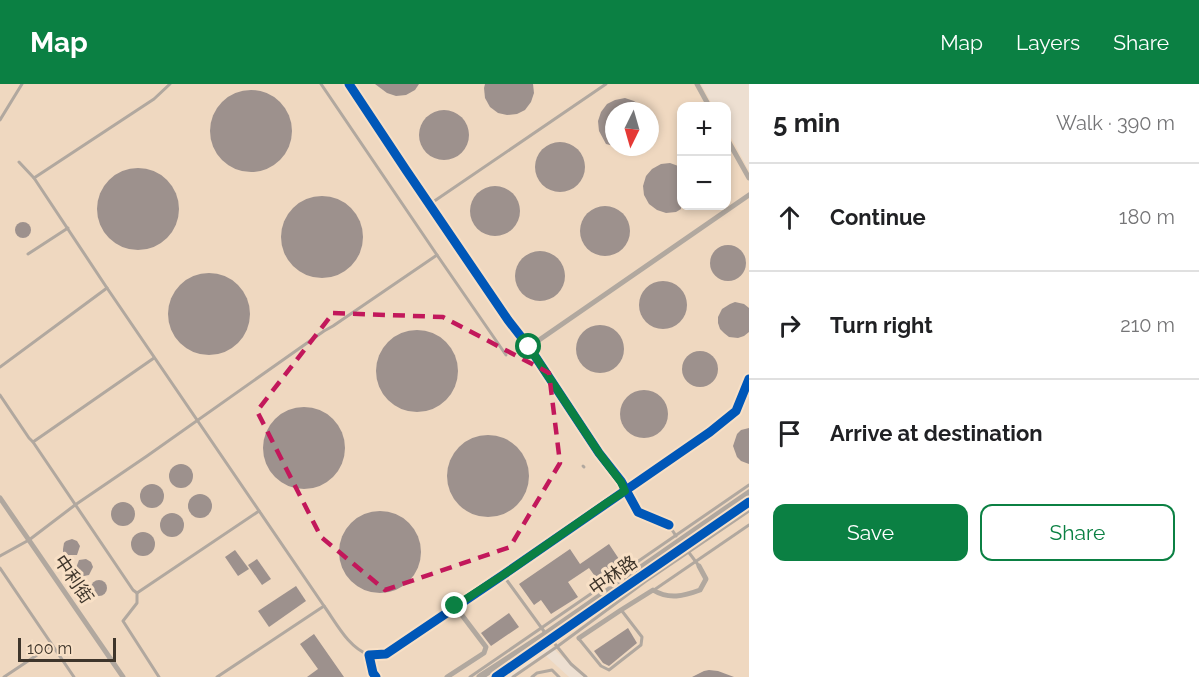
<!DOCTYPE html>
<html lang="en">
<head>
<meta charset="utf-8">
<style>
	:root { --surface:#fff; --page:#f2f2f2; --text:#202124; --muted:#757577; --line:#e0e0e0; --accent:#0b8043 }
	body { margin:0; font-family:Raleway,"Noto Sans TC",sans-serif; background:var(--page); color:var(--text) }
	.controls { position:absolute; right:18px; top:18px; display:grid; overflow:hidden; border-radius:12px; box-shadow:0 3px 9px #0003 }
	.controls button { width:54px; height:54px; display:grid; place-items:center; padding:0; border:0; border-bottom:2px solid var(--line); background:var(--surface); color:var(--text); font:30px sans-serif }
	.compass { position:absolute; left:605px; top:18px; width:54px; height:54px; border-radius:50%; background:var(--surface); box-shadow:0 3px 9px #0003; rotate:185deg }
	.scale { position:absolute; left:18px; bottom:15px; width:98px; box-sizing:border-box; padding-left:6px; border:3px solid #3e352b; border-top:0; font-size:16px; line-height:21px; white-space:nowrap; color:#3e352b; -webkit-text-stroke:4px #f8e0c6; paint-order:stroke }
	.stop { position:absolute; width:18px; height:18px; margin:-14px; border:4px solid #0b8043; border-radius:50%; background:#fff }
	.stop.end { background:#0b8043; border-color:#fff; box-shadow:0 2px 6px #0008 }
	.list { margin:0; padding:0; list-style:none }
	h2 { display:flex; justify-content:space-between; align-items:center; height:78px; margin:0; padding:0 24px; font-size:26px }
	h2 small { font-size:20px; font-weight:400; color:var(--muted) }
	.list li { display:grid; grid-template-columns:39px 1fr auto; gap:18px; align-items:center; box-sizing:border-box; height:108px; padding:0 24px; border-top:2px solid var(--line) }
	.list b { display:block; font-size:22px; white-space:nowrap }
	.list em { font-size:20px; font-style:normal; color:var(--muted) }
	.actions { display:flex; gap:12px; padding:18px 24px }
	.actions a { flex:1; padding:14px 0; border:2px solid var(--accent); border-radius:12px; text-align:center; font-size:21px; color:var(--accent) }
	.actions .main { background:var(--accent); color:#fff }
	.icon { flex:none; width:33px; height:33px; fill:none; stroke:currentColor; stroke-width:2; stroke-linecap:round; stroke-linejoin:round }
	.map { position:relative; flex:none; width:749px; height:593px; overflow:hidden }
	header { display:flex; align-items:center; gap:36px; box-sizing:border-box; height:84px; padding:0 30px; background:var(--accent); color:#fff }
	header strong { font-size:28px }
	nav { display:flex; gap:33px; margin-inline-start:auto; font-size:21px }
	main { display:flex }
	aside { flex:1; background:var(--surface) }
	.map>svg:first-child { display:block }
</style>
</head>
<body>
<header>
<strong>Map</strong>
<nav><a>Map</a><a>Layers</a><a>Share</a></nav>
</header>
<main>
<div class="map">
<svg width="749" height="593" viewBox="0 0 749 593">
	<rect width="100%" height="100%" fill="#eddfd1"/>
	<g fill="#efd8c0" fill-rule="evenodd">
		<path d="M0,0H701L713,22H682V122H726L727,46L749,87V593H584L543,555L486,593H0ZM614,27H650V63H614Z"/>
		<path d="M546,572L569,593H513Z"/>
	</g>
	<g fill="#9d918d">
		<path d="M375,0H419L415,6L406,11L396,12L387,9Z"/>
		<path d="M485,0H533L534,9L531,18L525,26L517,30L507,31L498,29L490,23L485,14L484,4Z"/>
		<circle cx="251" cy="47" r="41"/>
		<path d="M625,14L634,17L647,27H614V62L606,60L599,47L598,37L601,28L607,20L615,16Z"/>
		<circle cx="444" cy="51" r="25"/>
		<circle cx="560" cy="83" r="25"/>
		<path d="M670,79L681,83V125L676,128L666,129L657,126L649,120L644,111L643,102L646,92L652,85L661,80Z"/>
		<circle cx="138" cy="125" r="41"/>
		<circle cx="495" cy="127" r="25"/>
		<circle cx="322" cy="153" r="41"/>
		<circle cx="605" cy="147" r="25"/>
		<circle cx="23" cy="146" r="8"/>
		<circle cx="728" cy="179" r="18"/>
		<circle cx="540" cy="192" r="25"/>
		<circle cx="209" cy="230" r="41"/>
		<circle cx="663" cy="221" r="24"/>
		<path d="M735,218L744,220L749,224V248L744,252L738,254L729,253L724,249L720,245L718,239V233L722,225L730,220Z"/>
		<circle cx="600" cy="265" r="24"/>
		<circle cx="417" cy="287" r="41"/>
		<circle cx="700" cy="285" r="18"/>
		<circle cx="644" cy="330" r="24"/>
		<circle cx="304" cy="364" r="41"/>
		<path d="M749,344V380L741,377L737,373L733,362L737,350L741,346Z"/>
		<circle cx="488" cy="392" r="41"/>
		<circle cx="181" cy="392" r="12"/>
		<circle cx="152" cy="412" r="12"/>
		<circle cx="200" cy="422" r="12"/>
		<circle cx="123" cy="430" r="12"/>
		<circle cx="380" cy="468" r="41"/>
		<circle cx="172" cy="441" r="12"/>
		<circle cx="143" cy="460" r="12"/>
		<path d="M72,455L77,457L80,462L77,471H68L63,468V465L64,459L66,457Z"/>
		<path d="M609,460L621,478L597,495L589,484L568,498L578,513L551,530L541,516L534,521L519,500L570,465L580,480Z"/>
		<path d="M235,466L249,485L238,492L225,473Z"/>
		<path d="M86,475L91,478L93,483L89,491L84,492L78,489L76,484L79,476Z"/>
		<path d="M257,475L271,495L262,501L248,481Z"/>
		<circle cx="99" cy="504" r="8"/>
		<path d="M296,502L306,517L269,543L258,527Z"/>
		<path d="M509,529L519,543L491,562L481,549Z"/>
		<path d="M628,544L637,559L609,582L603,579L594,567Z"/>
		<path d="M314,550L344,593H307L318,585L300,560Z"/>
		<path d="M709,586L718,587L734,593H692L704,587Z"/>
	</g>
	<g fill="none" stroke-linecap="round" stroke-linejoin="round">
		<g stroke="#b1a89f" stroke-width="3">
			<path d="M321,0L437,171L506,271"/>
			<path d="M0,36L22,0"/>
			<path d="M19,78L34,94L107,204L324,522C337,540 348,563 369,571"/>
			<path d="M34,94L154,15L170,0"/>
			<path d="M430,120L606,0"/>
			<path d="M28,170L68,144"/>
			<path d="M0,283L107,204"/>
			<path d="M0,311L29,354L33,358L133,506L137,509V519L123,537L159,593"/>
			<path d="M33,358L154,274"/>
			<path d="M583,382L584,383"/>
			<path d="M669,441L676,452"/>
			<path d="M684,462L699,482"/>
			<path d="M0,472L29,456L75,421L147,372L324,247L333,242L437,171"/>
			<path d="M0,484L74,593"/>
			<path d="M503,491L546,550"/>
			<path d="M654,506L749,441"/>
			<path d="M137,509L259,427"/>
			<path d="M551,555L571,580L586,593"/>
			<path d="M579,555L601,582L609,586L641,561L642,553L622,527"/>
			<path d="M4,593L52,561"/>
			<path d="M217,593L324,522"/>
			<path d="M470,593L749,401"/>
			<path d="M513,593L558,562L646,497L749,427"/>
			<path d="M532,593L537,589L552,586L559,593"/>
		</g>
		<g stroke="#b1a89f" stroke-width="5">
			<path d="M349,0L406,86L508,236L529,263L599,369L621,397L638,428L669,441"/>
			<path d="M697,0L709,22"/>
			<path d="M726,53L749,94"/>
			<path d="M529,263L749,111"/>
			<path d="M0,414L123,593"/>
			<path d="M579,554L621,526L653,506C669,516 684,512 700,506L706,495L699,482"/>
			<path d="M376,593L373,589L369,571L386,570L503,491L710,348L736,327L749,295"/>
			<path d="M447,593L484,569L486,563L455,522"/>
		</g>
		<g stroke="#b1a89f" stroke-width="7">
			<path d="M480,593L546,550L749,409"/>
			<path d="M496,593L617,509L749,418"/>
		</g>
		<g stroke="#f8e0c6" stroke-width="13">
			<g id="cycleway">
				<path d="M349,0L406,86L508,236L529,263L599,369L621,397L638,428L669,441"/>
				<path d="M376,593L373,589L369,571L386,570L503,491L710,348L736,327L749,295"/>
				<path d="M496,593L617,509L749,418"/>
			</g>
		</g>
		<use href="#cycleway" stroke="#0057b8" stroke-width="9"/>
	</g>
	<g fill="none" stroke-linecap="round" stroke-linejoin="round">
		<path stroke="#0b8043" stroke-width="8" d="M455,522L503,491L608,418L625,407L621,398L599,369L529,263"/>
	</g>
	<path fill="none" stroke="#c2185b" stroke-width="4.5" stroke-dasharray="12 8" stroke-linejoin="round" d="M333,229L443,233L549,289L560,379L510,463L385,506L321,453L257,327Z"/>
	<g text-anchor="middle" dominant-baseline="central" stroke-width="6" stroke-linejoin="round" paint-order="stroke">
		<g font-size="18" fill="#3e352b" stroke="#f8e0c6">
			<text transform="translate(613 491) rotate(-35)">中林路</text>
			<text transform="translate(74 495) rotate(56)">中利街</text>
		</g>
	</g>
</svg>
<div class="controls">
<button>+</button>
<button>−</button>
</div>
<svg class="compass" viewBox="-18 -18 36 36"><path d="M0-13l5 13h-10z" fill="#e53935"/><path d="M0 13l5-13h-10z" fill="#757577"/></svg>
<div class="scale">100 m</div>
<div class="stop" style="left:529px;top:263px"></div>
<div class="stop end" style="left:455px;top:522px"></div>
</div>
<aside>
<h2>5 min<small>Walk · 390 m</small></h2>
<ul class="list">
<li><svg class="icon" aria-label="ahead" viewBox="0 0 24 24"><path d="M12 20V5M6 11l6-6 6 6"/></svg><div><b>Continue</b></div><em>180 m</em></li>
<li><svg class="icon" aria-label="right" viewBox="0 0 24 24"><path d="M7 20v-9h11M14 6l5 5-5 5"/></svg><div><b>Turn right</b></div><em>210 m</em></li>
<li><svg class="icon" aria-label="arrive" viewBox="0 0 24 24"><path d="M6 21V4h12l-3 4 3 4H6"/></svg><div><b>Arrive at destination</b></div></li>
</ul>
<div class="actions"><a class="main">Save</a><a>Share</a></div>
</aside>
</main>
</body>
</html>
